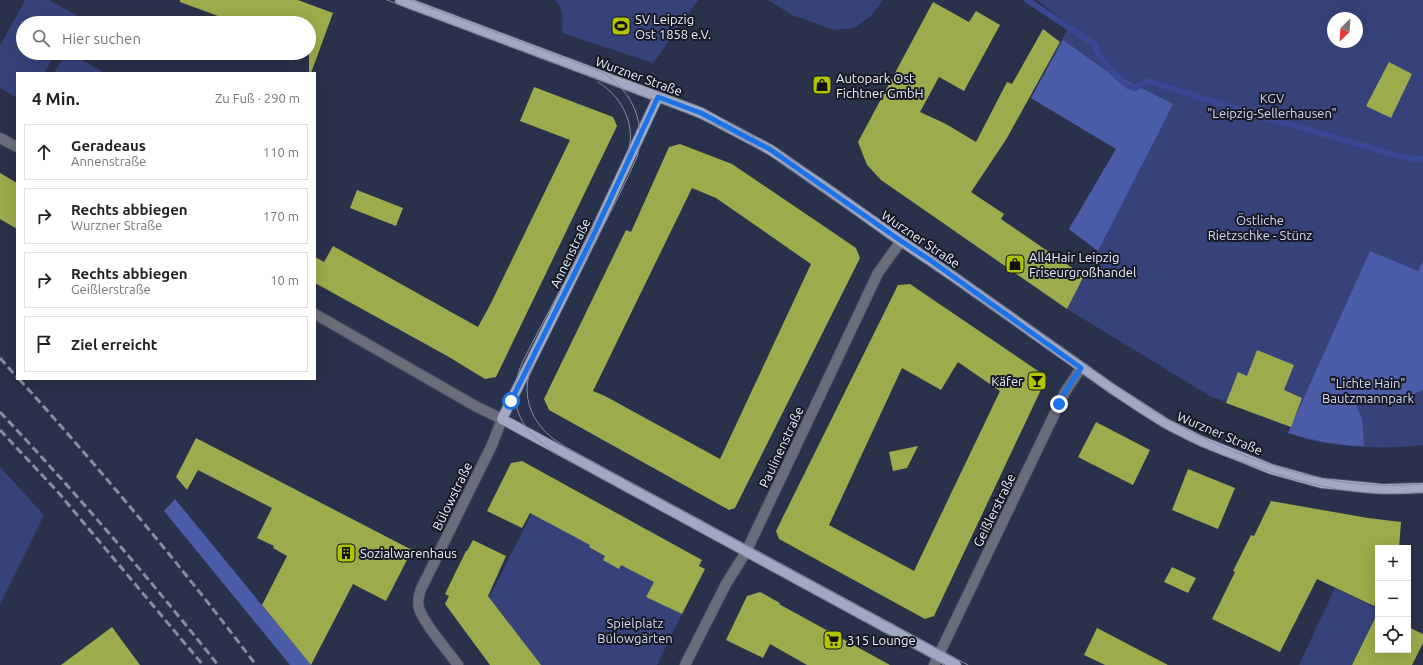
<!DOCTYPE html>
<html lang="de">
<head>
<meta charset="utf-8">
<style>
	:root { --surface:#fff; --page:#f6f6f6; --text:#222; --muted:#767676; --line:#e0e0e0 }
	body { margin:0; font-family:Ubuntu,sans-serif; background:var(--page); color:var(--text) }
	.controls { position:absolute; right:12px; bottom:12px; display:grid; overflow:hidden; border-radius:0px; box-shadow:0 4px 16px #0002 }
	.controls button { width:36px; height:36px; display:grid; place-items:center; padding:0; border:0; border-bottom:1px solid var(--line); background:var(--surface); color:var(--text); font:20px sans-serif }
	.compass { position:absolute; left:1327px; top:12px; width:36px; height:36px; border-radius:50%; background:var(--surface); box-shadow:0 4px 16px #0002; rotate:205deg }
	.stop { position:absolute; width:12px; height:12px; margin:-9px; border:3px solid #1a73e8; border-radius:50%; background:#fff }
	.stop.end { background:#1a73e8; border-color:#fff; box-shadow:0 1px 4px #0008 }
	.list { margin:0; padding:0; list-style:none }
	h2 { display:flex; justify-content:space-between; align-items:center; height:52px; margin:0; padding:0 16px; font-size:17px }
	h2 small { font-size:13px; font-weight:400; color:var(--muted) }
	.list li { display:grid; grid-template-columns:26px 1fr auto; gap:12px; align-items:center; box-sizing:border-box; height:56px; margin:0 8px 8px; padding:0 8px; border:1px solid var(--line); border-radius:0px }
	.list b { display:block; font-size:15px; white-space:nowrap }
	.list p { margin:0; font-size:13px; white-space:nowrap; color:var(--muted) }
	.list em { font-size:13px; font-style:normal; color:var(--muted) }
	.icon { flex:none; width:22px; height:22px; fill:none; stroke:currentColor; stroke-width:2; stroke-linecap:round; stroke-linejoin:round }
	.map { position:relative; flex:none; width:1423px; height:665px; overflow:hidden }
	.search { position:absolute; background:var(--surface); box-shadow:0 4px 16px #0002; left:16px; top:16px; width:300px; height:44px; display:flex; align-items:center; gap:10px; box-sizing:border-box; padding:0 14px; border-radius:22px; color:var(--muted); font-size:15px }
	.panel { position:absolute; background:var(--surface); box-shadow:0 4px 16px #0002; left:16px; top:72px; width:300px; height:308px; border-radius:0px }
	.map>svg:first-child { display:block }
</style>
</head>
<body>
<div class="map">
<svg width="1423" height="665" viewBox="0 0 1423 665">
	<rect width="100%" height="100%" fill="#2a314a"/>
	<g fill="#36437b" fill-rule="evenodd">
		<path d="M25,0H49L85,20L83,23H23V53H55L44,73H17V98L0,88V46Z"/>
		<path d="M555,0H698L653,63L562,33C563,21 564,10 555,0Z"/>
		<path d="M768,0H883L871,16L854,28L834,30L792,15Z"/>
		<path d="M1037,0H1423V445C1389,449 1352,448 1318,442C1308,440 1298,436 1288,433L1290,427L1210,396L1067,309L1098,251L1069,229L1116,149L1031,98L1070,25ZM1333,18H1357V42H1333Z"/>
		<path d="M66,53H70L105,73H54Z"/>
		<path d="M0,467L44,515L0,605Z"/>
		<path d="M533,511L663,574L652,599L682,614L657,665H540L489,598Z"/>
		<path d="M1335,588L1378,609V611L1352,665H1299Z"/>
	</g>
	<g fill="#4b5ca8">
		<path d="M1063,40L1105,70L1173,104L1098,251L1069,229L1116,149L1031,98Z"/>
		<path d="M1370,251L1418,271L1423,262V390L1409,396L1355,401L1362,420L1364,446C1335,445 1316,441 1288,433Z"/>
		<path d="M175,499L311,665H290L164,511Z"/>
	</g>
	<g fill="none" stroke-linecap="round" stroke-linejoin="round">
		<path stroke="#394892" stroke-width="6" d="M1027,0L1094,44L1100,57L1110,70L1123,82L1128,86L1135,88L1148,81L1250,113L1410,159H1423"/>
	</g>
	<g fill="#9cab4b" fill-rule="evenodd">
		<path d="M180,0H298L333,13L311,73H309V23H237L180,2Z"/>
		<path d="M933,2L969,22L976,11L1000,25L964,91L939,77L920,112L946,124L976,142L1007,82L1012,84L1043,29L1060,42L1007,138L971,192L1004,214L1001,219L1084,276L1067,309L881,180L867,165L858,142Z"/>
		<path d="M1389,62L1412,74L1391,118L1366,106Z"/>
		<path d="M534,87L613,117L617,126L496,377L485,379L449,357L315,283V257L324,262L333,246L478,327L491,303L570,140L520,121Z"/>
		<path d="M680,144L732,164L856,248L860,258L735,508L729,510L549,410L544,399L626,230L631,232L669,147ZM692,188L716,198L811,264L720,459L605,396L593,391Z"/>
		<path d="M0,173L17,183V229L0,219Z"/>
		<path d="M357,190L403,208L396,226L350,208Z"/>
		<path d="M910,284L1047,377L934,616L925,619L779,539L776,531L898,285ZM958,362L1000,391L914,571L829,525L902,368L941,390Z"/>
		<path d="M1257,350L1294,365L1284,390L1302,398L1291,427L1226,403L1238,372L1247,376Z"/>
		<path d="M1096,422L1150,450L1133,485L1078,457Z"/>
		<path d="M196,438L412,550L386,601L353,584L311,665L262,605L287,556L273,548L274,546L257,538L272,508L198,470L187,490L176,477Z"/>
		<path d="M918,446L907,468L893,471L889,452Z"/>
		<path d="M522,461L702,560L699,566L705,569L682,614L646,597L654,582L621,565L619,569L603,560L605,556L589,547L590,545L530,513L522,528L487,511L511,463Z"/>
		<path d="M1188,469L1235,488L1218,529L1172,510Z"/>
		<path d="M1271,501L1368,518L1401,522L1399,548H1378V598L1374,606L1317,579L1280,652L1212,619L1235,572L1233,571L1251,535L1254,536Z"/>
		<path d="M473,540L506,556L488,596L541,665H490L445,604L449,596L445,594L466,551H467Z"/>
		<path d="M1172,567L1196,578L1188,593L1164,582Z"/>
		<path d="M760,592L780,603L779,604L890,665H807L770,644L763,658L726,640L747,596Z"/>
		<path d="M1378,612V650H1408V627L1423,634V643L1412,665H1352Z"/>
		<path d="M112,627L140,665H61Z"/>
		<path d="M1097,628L1168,665H1105L1084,655Z"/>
	</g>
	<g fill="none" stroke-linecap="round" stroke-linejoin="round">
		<g stroke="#454c63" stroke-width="12">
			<g id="minor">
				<path d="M0,138L17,147"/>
				<path d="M315,314L477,407L502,419L492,445L421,589C419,595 417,602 419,608C423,623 448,651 458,665"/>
				<path d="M685,665L726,584L746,552L878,273L901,241"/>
				<path d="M934,665L1065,392L1081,368"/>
			</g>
		</g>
		<g stroke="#454c63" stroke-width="12">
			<g id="major">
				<path d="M400,0L701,113L771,150L901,241L930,260L1111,388L1165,423L1201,441L1271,469L1321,483L1383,489L1423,488"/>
				<path d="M658,97L594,234L502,419L956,665"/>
			</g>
		</g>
		<use href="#minor" stroke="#6a6e7b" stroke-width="10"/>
		<use href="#major" stroke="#a0a8c2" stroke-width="10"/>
		<g stroke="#878ca0" stroke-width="1">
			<path d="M387,0L657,101C685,112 714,123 741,138C792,167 839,203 886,237C915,257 945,276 974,296C1012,323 1050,351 1089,378C1112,394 1134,410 1158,424C1185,440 1213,452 1242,462C1301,484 1360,499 1423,492"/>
			<path d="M410,0L604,73C633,93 646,122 637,157C615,207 587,255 562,303C550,327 527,364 527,390C528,416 543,433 564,446L968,665"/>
			<path d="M608,73L703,108L770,146L822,179L1113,384C1136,399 1158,415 1183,428C1257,466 1339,492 1423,484"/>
			<path d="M598,82C619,95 633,118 630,143C627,168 607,201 595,224C573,265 552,306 530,347C526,356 520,365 518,375C507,413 529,437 559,455L944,665"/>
		</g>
		<g stroke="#878ca0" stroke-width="3" stroke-dasharray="8 4" stroke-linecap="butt">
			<path d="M0,358L17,377"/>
			<path d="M19,379C102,471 182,567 256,665"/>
			<path d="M0,412C76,493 149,578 218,665"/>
			<path d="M0,430L57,491L203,665"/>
		</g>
	</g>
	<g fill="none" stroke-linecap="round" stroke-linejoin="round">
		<path stroke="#1a73e8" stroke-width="5" d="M511,401L594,234L658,97L701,113L771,150L901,241L930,260L1081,368L1065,392L1059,404"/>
	</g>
	<defs>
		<g id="stadium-square" transform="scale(1)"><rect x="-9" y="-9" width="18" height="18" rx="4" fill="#b0c501" stroke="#171a25"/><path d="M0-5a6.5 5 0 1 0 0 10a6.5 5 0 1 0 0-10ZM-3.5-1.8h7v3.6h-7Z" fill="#111"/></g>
		<g id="shop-square" transform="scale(1)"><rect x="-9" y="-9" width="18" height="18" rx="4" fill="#b0c501" stroke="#171a25"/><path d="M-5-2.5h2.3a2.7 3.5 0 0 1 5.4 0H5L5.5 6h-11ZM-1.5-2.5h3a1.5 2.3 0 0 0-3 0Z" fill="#111"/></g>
		<g id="bar-square" transform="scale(1)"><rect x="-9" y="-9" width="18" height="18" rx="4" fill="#b0c501" stroke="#171a25"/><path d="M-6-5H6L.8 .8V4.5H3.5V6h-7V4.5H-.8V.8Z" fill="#111"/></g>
		<g id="building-square" transform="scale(1)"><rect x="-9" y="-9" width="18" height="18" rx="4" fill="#b0c501" stroke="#171a25"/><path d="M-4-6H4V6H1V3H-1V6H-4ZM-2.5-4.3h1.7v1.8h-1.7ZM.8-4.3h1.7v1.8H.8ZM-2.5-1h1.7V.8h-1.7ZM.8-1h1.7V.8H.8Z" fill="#111"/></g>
		<g id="supermarket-square" transform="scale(1)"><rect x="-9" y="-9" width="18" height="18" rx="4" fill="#b0c501" stroke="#171a25"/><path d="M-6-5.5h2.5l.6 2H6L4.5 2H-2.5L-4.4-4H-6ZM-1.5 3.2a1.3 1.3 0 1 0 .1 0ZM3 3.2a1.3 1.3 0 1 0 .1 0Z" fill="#111"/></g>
	</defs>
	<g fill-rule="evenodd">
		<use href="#stadium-square" x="621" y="26"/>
		<use href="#shop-square" x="822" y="85"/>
		<use href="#shop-square" x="1015" y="264"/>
		<use href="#bar-square" x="1037" y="381"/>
		<use href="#building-square" x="346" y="553"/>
		<use href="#supermarket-square" x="833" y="640"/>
	</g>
	<g text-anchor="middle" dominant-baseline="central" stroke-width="4" stroke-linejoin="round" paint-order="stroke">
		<g font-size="13" fill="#ecf0fd" stroke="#171a25" text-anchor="start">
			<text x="635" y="19">SV Leipzig<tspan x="635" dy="15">Ost 1858 e.V.</tspan></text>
			<text x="836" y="78">Autopark Ost<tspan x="836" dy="15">Fichtner GmbH</tspan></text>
			<text x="1029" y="257">All4Hair Leipzig<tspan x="1029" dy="15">Friseurgroßhandel</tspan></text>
			<text x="1023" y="381" text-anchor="end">Käfer</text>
			<text x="360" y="553">Sozialwarenhaus</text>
			<text x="847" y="640">315 Lounge</text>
		</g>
		<g font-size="13" fill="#ecf0fd" stroke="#171a25">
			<text transform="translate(639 76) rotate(20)">Wurzner Straße</text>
			<text transform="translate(921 239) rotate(34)">Wurzner Straße</text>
			<text transform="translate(570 253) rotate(-64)">Annenstraße</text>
			<text transform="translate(1220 433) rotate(23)">Wurzner Straße</text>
			<text transform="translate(781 447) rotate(-65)">Paulinenstraße</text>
			<text transform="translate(452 496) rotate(-64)">Bülowstraße</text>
			<text transform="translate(994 510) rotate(-64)">Geißlerstraße</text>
		</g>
		<g font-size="13" fill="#d4dbf1" stroke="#171a25">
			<text x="1272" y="98">KGV<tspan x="1272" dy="15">"Leipzig-Sellerhausen"</tspan></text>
			<text x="1260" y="220">Östliche<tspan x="1260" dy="15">Rietzschke - Stünz</tspan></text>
			<text x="1368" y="383">"Lichte Hain"<tspan x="1368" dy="15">Bautzmannpark</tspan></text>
			<text x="635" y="623">Spielplatz<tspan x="635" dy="15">Bülowgärten</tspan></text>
		</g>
	</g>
</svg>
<div class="controls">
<button>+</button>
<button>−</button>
<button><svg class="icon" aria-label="locate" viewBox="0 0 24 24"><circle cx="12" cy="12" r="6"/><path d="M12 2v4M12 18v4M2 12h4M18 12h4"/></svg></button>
</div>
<svg class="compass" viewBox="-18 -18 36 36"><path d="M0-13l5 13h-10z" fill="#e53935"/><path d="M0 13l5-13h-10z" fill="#767676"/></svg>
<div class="stop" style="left:511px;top:401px"></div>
<div class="stop end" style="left:1059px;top:404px"></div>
<div class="search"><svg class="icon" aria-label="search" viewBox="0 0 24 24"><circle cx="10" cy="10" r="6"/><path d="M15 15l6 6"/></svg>Hier suchen</div>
<section class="panel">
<h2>4 Min.<small>Zu Fuß · 290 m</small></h2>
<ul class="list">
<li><svg class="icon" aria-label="ahead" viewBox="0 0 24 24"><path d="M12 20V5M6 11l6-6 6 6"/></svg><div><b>Geradeaus</b><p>Annenstraße</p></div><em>110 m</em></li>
<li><svg class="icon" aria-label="right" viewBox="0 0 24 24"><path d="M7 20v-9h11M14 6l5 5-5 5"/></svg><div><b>Rechts abbiegen</b><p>Wurzner Straße</p></div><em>170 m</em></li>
<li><svg class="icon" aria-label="right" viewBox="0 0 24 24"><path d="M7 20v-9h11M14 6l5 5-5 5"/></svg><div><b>Rechts abbiegen</b><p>Geißlerstraße</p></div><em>10 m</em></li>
<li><svg class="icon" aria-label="arrive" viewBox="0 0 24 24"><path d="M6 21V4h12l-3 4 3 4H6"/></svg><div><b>Ziel erreicht</b></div></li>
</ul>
</section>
</div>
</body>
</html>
